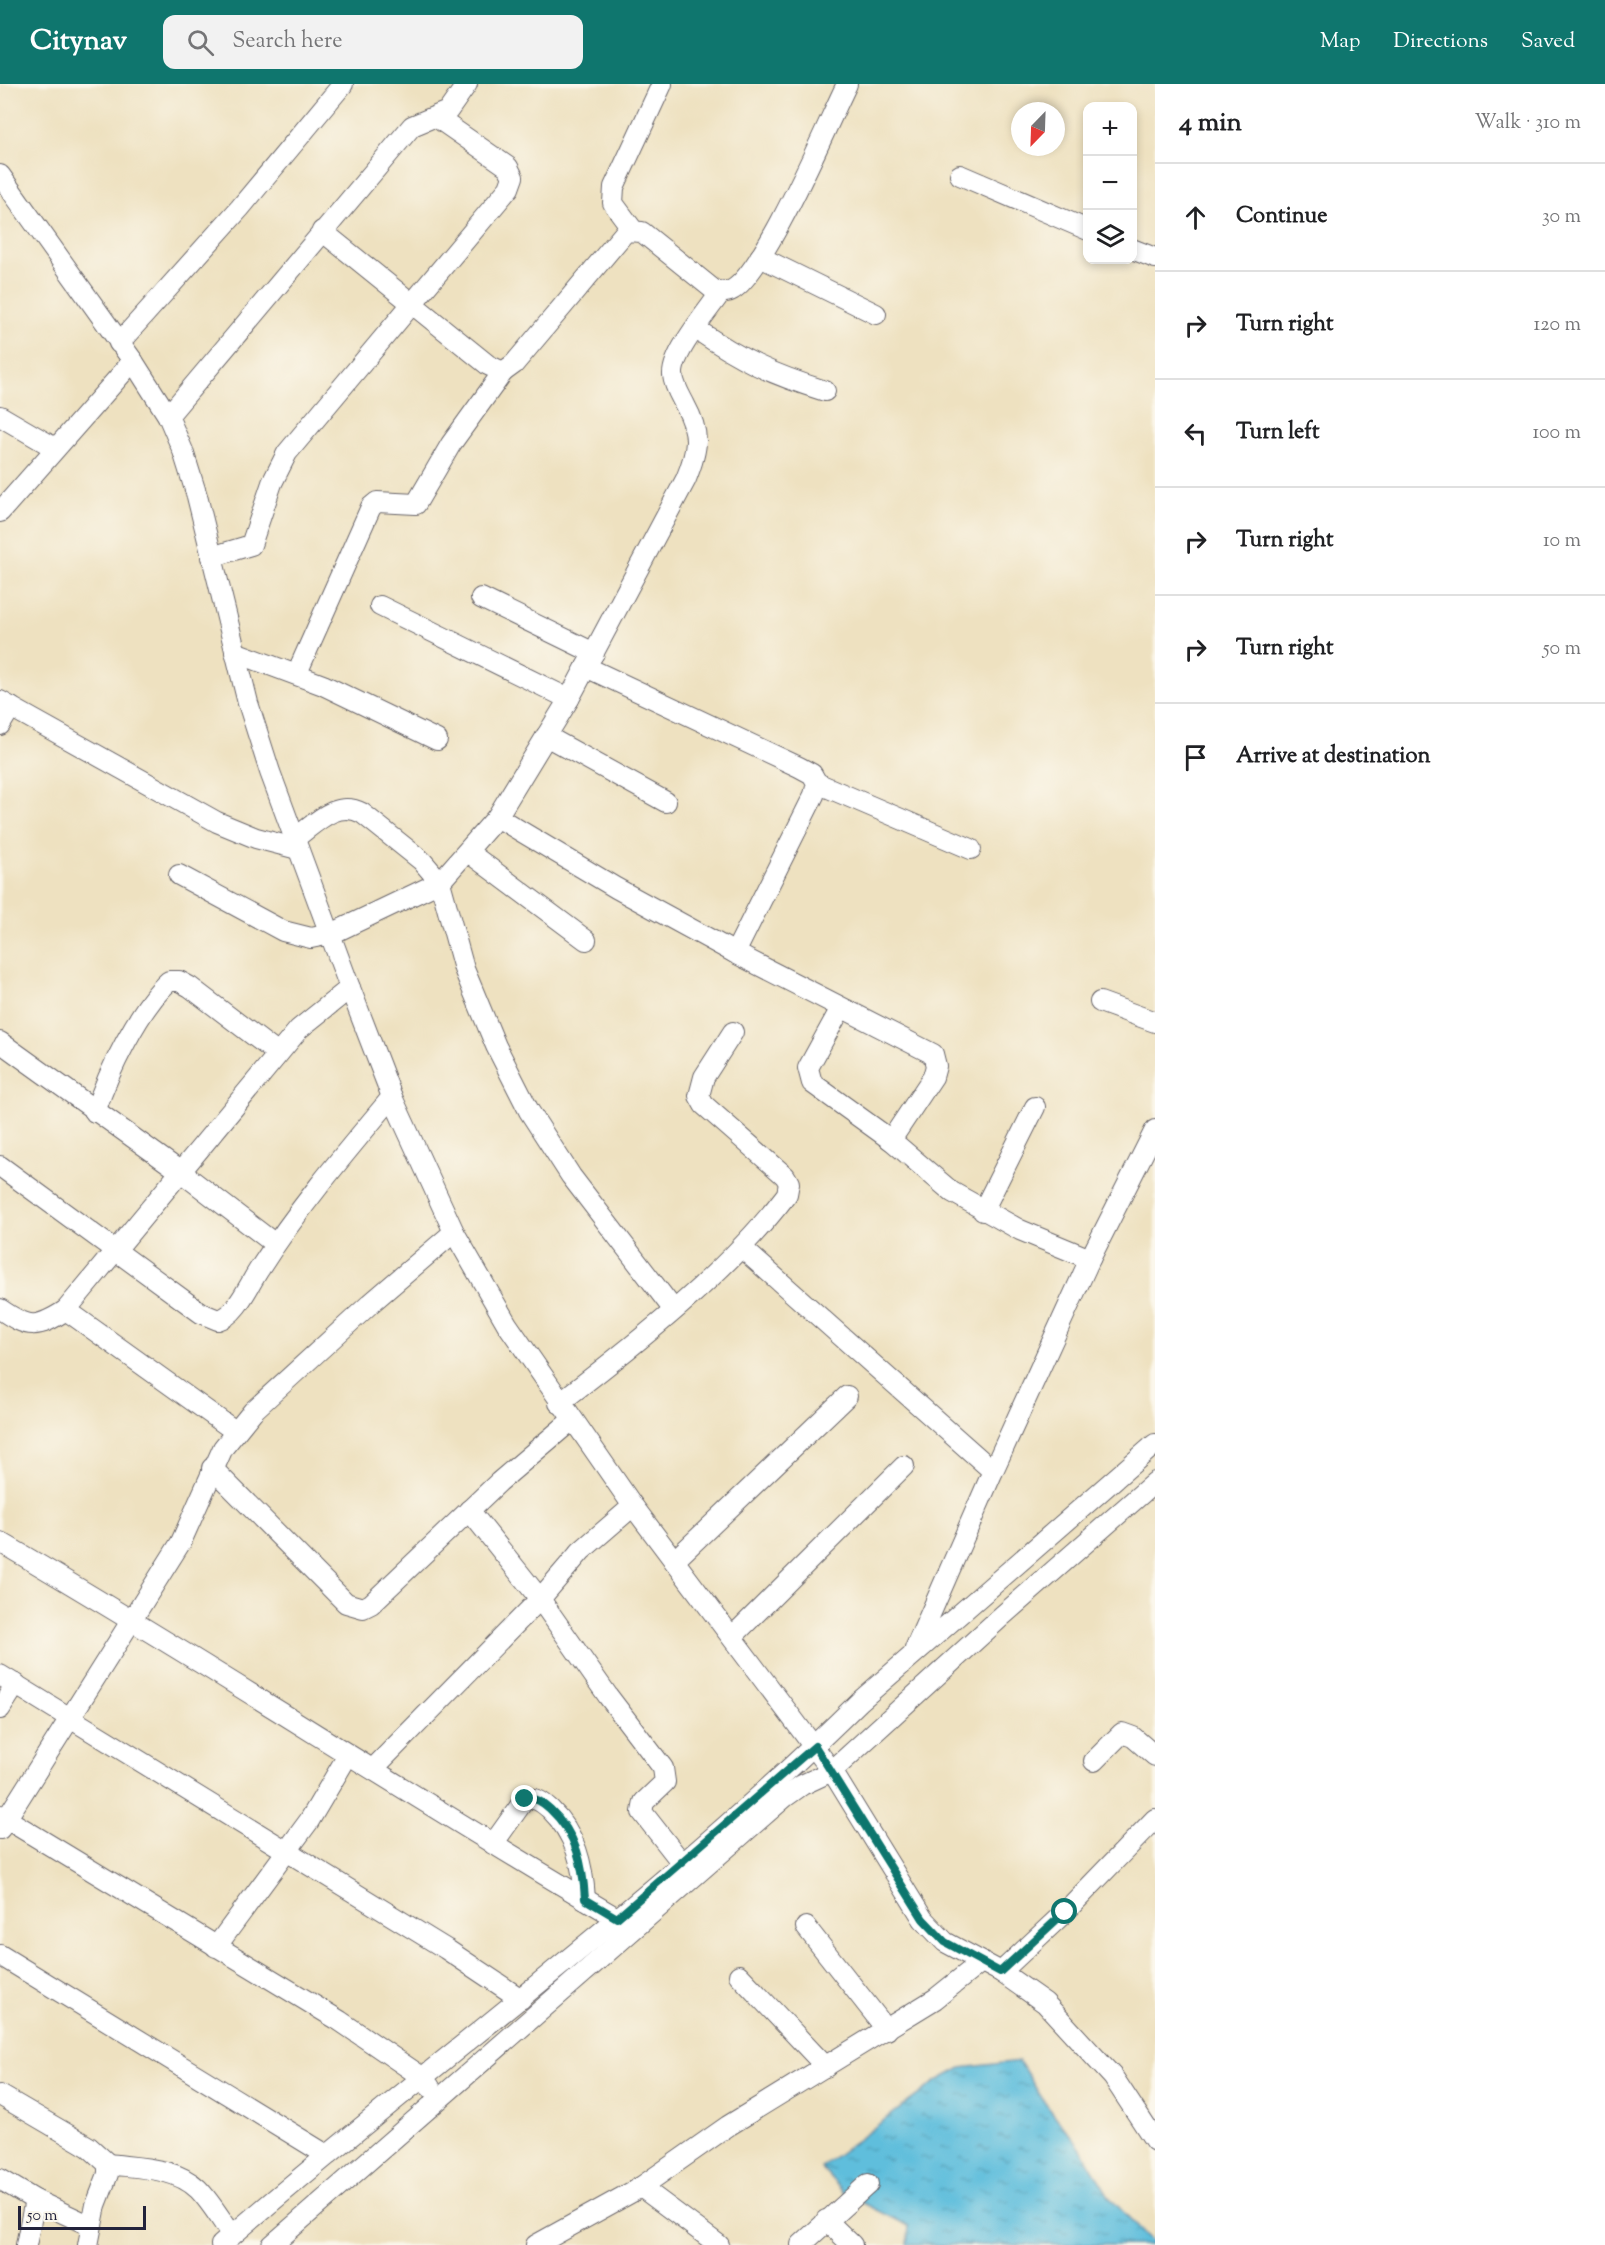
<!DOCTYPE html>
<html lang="en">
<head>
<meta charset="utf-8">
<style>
	:root { --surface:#fff; --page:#f2f2f2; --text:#202124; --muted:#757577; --line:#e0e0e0; --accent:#0f766e }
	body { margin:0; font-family:"Sorts Mill Goudy",serif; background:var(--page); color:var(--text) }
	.controls { position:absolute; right:18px; top:18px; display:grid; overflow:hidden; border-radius:12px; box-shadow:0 3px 9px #0003 }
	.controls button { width:54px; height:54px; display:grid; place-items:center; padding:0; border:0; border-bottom:2px solid var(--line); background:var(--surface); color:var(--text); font:30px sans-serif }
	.compass { position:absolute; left:1011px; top:18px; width:54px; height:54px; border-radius:50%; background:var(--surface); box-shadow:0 3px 9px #0003; rotate:203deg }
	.scale { position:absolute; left:18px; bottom:15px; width:128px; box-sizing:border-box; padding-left:6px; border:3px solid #22223b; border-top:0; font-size:16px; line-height:21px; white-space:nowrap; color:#22223b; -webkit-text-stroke:4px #fbf7ec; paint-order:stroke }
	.stop { position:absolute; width:18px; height:18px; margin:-14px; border:4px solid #0f766e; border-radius:50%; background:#fff }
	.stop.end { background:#0f766e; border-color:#fff; box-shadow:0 2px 6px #0008 }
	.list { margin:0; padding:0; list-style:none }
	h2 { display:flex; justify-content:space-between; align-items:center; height:78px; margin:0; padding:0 24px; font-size:26px }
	h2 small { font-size:20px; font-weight:400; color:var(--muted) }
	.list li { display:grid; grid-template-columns:39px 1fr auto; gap:18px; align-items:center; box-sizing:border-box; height:108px; padding:0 24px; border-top:2px solid var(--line) }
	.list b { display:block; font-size:22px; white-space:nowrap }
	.list em { font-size:20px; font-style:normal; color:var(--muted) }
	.icon { flex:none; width:33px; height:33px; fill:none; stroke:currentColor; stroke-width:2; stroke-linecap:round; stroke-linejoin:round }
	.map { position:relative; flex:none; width:1155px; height:2161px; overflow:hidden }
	header { display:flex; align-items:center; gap:36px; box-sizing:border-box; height:84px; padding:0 30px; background:var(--accent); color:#fff }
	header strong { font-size:28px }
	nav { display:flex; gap:33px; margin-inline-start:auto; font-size:21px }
	.search { width:420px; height:54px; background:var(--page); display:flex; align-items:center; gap:15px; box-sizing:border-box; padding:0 21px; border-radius:12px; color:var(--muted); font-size:22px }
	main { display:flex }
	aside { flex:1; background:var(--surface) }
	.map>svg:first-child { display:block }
</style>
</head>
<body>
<header>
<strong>Citynav</strong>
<div class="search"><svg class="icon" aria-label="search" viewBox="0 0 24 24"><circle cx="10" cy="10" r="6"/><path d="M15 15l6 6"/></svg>Search here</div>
<nav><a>Map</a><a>Directions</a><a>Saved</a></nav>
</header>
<main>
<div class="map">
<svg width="1155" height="2161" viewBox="0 0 1155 2161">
	<defs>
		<pattern id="water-ripples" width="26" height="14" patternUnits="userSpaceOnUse" patternTransform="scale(1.5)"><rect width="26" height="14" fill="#5ebedc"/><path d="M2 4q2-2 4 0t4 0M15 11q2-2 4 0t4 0" fill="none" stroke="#4d9ab4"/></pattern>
	</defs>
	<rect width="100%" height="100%" fill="#fbf7ec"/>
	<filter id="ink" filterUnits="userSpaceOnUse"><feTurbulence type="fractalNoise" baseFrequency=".0167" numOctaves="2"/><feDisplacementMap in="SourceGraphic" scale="12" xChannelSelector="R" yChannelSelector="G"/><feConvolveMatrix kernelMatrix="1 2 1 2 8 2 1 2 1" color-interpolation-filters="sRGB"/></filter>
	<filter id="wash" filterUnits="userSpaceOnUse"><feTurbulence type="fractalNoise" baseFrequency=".008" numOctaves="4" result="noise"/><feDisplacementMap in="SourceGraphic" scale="24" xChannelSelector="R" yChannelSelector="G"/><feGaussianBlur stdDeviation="1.35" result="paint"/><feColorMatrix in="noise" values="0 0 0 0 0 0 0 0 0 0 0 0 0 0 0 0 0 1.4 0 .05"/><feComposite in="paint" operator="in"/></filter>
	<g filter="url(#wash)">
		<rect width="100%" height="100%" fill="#eee1c0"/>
		<path fill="url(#water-ripples)" stroke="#40708c" stroke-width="1.5" d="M1019,1977L1045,2019L1081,2065L1110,2114L1155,2161H907L909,2142L845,2110L821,2083L937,1997L961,1984Z"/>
	</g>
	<g filter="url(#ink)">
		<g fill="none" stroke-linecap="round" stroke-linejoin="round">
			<g stroke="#69656a" stroke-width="22">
				<g id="minor">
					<path d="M0,91L133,277L168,332L183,367L197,412L248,619L270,688L350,904L392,1013L454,1148L507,1240L633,1422L832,1687L923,1835L945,1858L1001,1888L1045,1919L1113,1993L1155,2057"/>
					<path d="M960,91L1088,146"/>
					<path d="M633,146L613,119L614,103L662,0"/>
					<path d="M322,147L488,281L503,288L514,280L626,147L642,148L714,206C720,208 727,209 732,206C765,188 827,40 847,0"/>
					<path d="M1132,165L1155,174"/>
					<path d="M760,173L876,230"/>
					<path d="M696,245C743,277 771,290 825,307"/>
					<path d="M119,259L240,124L343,0"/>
					<path d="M0,332L55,364"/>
					<path d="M168,332L412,42L448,27L467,0"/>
					<path d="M0,428L133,277"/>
					<path d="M211,473L251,461L272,399L287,369L509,104L513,93L508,83L436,33"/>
					<path d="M481,514L594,569"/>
					<path d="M380,522L569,615"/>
					<path d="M235,568L323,601L437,656"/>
					<path d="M586,583L799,683L812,690L817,699L814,711L735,869"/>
					<path d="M297,589L371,423L377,418L416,420L451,360L503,288"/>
					<path d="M0,617L217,738L256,754L298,765"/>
					<path d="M0,641L11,623"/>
					<path d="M546,652L666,718"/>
					<path d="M817,699L971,765"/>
					<path d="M497,733L616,804L735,869L933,970L936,982L933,993L891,1056"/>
					<path d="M294,755C315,740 336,715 362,729L422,777L440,798L464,885L496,962L529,1027L571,1092L673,1225"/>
					<path d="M468,768L586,856"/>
					<path d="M179,791L283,847L311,854L331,850L440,798L497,733L569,615L686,395C698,365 701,350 685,321C680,311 674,302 673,291C672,269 708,227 721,208"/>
					<path d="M1100,918L1155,938"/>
					<path d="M841,924L808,984L812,999L891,1056L952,1108L1020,1146L1090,1175"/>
					<path d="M0,958L181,1088L275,1160"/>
					<path d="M95,1028C108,989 139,924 169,897H179L190,903L278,970"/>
					<path d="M0,1082L201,1229L218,1236C237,1231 249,1200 260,1184C299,1123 346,1068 392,1013"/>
					<path d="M983,1127L1035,1023"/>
					<path d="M742,1164L993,1387L915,1565"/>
					<path d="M0,1225C29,1245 37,1245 66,1226L299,945L350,904"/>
					<path d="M66,1226L235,1347"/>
					<path d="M559,1319C637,1259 728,1188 787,1110L789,1099L785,1092L704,1021L699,1012L704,993L733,948"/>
					<path d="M212,1384L346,1519L363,1524L371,1520L499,1398L572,1336"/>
					<path d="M993,1387L1090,1175L1155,1046"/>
					<path d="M469,1426L540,1515L608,1612L663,1684L665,1698L644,1718L642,1728L682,1779"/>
					<path d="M0,1458C208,1579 409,1712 617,1834"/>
					<path d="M674,1477L847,1312"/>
					<path d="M732,1553L904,1382"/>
					<path d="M0,1591L446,1865L521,1915"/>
					<path d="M0,1625L16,1600"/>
					<path d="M1094,1677L1122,1649L1133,1653L1155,1672"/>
					<path d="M373,1685L540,1515L581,1467L633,1422"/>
					<path d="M0,1731L340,1937L422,1993L430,2003"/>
					<path d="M0,1745L181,1458L223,1364L253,1327L370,1220L454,1148"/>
					<path d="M493,1760L525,1715C536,1713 542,1718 550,1725C576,1750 583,1781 585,1815"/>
					<path d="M806,1843L887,1946"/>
					<path d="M216,1863L309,1737L348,1671"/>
					<path d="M0,1871L325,2070"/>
					<path d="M1001,1888L1065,1828L1155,1735"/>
					<path d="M739,1891L826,1983"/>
					<path d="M0,2011L89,2063L108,2080V2090L96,2121L88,2161"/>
					<path d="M108,2080C138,2084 175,2083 198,2105C211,2118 221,2136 232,2151"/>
					<path d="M0,2095L35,2116L91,2142"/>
					<path d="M641,2103L719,2161"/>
					<path d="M826,2136L852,2161"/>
					<path d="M26,2161L35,2116"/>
					<path d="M221,2161C432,1978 661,1814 860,1617L1155,1360"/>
					<path d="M272,2161L785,1713L802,1701L832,1687L1002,1532L1155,1398"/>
					<path d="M536,2161L641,2103L728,2042L935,1915L980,1879"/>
					<path d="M801,2161L868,2100"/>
				</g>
			</g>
			<use href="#minor" stroke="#fff" stroke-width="20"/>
		</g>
	</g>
	<g fill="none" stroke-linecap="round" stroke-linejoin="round" filter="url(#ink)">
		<path stroke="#0f766e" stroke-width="8" d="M525,1715C536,1713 542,1718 550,1725C577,1750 583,1781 585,1815L617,1834L815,1662L923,1835L945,1858L1000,1888L1065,1828"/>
	</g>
</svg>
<div class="controls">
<button>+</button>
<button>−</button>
<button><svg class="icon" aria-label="layers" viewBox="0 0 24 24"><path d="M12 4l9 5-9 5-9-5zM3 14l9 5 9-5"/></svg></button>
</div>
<svg class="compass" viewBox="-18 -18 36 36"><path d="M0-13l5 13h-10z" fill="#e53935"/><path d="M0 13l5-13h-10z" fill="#757577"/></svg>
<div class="scale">50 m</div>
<div class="stop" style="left:1065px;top:1828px"></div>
<div class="stop end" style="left:525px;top:1715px"></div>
</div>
<aside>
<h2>4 min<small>Walk · 310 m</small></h2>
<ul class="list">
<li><svg class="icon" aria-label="ahead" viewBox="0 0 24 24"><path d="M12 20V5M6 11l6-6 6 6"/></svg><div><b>Continue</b></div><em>30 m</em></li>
<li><svg class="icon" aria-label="right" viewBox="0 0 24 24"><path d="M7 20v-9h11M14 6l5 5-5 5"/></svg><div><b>Turn right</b></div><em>120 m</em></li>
<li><svg class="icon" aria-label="left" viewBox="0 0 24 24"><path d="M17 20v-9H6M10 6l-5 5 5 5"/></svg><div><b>Turn left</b></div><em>100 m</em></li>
<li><svg class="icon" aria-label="right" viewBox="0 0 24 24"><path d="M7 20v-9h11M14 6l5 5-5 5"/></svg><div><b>Turn right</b></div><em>10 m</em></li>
<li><svg class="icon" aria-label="right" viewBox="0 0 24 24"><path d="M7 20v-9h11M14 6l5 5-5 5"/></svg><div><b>Turn right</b></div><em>50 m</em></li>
<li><svg class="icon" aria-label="arrive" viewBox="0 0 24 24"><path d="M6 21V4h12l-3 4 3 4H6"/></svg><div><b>Arrive at destination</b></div></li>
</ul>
</aside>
</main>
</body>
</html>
